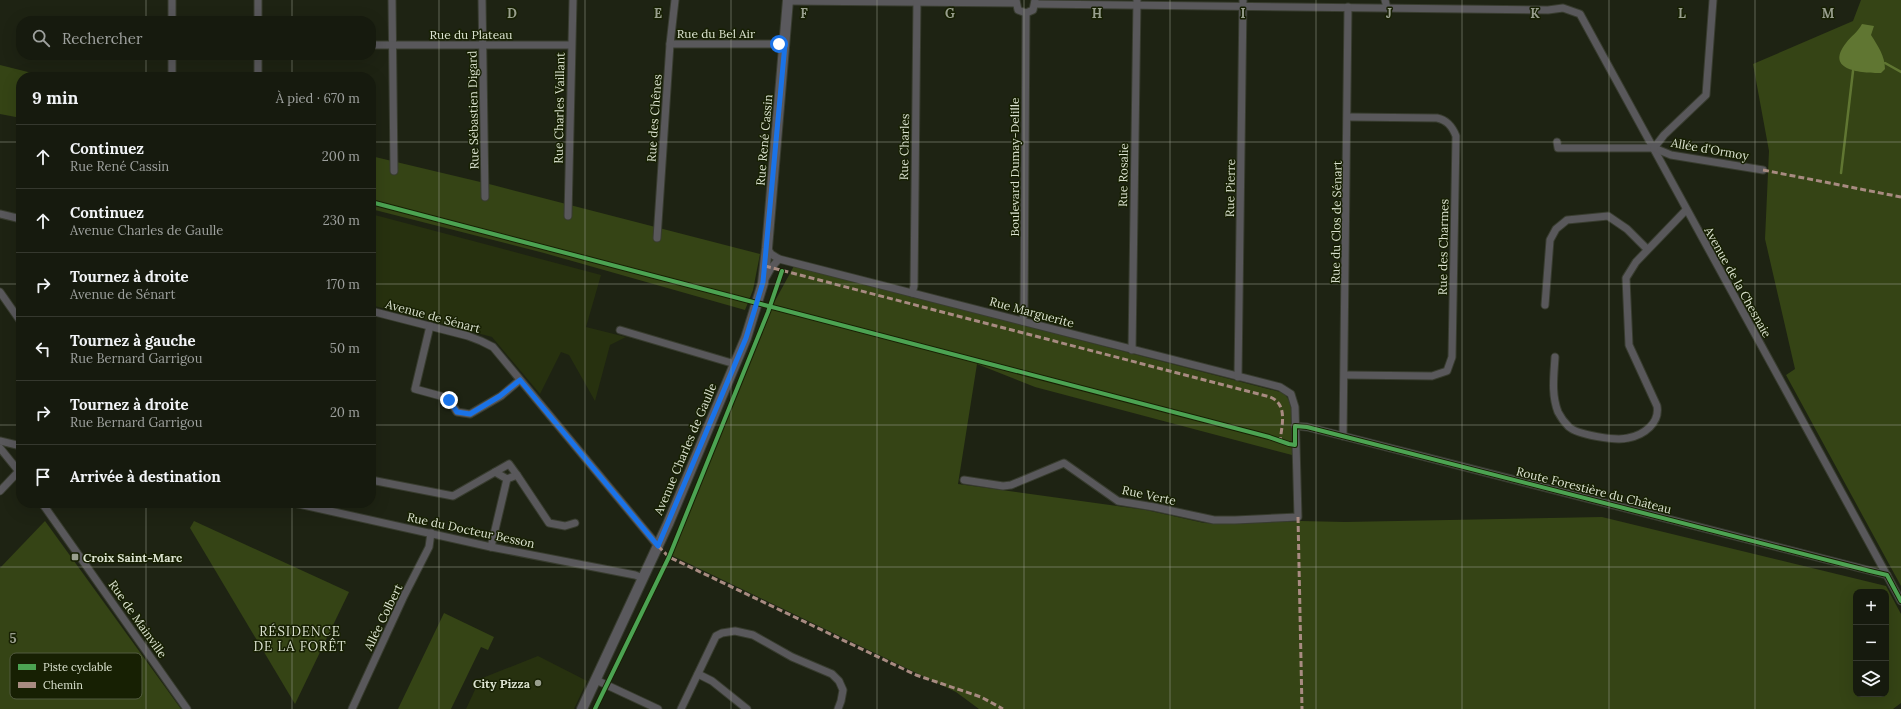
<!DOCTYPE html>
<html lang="fr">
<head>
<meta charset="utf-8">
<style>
	:root { --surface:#161a0e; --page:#23271c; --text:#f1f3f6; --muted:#9ea19e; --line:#35382e }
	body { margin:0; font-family:Lora,serif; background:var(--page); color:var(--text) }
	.controls { position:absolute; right:12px; bottom:12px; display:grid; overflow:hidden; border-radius:8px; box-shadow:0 4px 16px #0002 }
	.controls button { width:36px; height:36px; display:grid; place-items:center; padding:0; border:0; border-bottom:1px solid var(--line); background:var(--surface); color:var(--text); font:20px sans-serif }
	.stop { position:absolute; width:12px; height:12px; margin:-9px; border:3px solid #1a73e8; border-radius:50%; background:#fff }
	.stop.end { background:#1a73e8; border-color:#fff; box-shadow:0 1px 4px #0008 }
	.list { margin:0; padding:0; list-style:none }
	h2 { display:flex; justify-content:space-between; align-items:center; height:52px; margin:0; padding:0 16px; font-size:17px }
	h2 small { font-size:13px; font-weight:400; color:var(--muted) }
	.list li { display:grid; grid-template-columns:26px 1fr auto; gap:12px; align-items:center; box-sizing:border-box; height:64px; padding:0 16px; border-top:1px solid var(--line) }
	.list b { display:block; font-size:15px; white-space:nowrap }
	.list p { margin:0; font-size:13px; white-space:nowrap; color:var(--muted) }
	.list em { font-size:13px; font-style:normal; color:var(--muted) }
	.icon { flex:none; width:22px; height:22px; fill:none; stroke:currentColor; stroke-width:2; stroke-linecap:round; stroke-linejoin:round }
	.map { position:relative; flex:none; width:1901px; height:709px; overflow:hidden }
	.search { position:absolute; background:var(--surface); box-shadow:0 4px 16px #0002; left:16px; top:16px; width:360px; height:44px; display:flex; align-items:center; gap:10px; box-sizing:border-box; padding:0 14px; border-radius:16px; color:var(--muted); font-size:15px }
	.panel { position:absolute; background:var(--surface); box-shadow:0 4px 16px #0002; left:16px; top:72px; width:360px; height:436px; border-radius:16px }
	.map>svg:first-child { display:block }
</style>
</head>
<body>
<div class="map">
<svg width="1901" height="709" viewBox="0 0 1901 709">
	<rect width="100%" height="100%" fill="#1e2313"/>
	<g fill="#27310f">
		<path d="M371,214L601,275L586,327L626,337L610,345L595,401L569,355L561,352L540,394L492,337L371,305Z"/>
		<path d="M538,656L587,681L574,709H466L480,679Z"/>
	</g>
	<g fill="#354415" fill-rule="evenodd">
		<path d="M1861,0H1901V586L1786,375L1795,369L1765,239L1769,151L1753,64L1853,21Z"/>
		<path d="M0,65L48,77H21V118L0,114Z"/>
		<path d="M371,156L493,185L760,254L753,290L745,310L544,253L371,209Z"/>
		<path d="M794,266L1284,393L1291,403L1292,455L1035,387L977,364L958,484L1146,510L1204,523L1231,524L1301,521L1345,522L1602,517L1886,586L1901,614V703L1893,709H979L956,692L671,555L770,310ZM1856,592H1886V694H1856Z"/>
		<path d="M45,521L181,709H0V568Z"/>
		<path d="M194,521L349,592L295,704L190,528Z"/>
		<path d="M444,613L494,637L488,650L481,647L451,709H398Z"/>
	</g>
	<path fill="#607632" d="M1862,24L1874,26L1871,35C1878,46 1885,56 1885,69L1881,73C1862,73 1824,71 1846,43C1851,36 1858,32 1862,24Z"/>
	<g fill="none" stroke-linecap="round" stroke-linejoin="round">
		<g stroke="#607632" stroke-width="2.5">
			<path d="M1885,63L1901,72"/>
			<path d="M1841,173L1853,71"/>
		</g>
		<g stroke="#383c2f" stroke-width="9">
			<g id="street">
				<path d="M258,0V21"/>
				<path d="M392,0L394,171"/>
				<path d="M482,0L485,197"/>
				<path d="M1016,0L1018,10L1026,13L1033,10L1035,0"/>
				<path d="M1385,0L1387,8"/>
				<path d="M788,1L1016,3"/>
				<path d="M1035,4L1548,10L1563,8L1580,14L1901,601"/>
				<path d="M172,21V0"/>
				<path d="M670,44H785"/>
				<path d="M371,45H571"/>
				<path d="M258,55V77"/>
				<path d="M172,77V55"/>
				<path d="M1557,142L1558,148H1654L1671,155L1763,170"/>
				<path d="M1654,148L1664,135L1706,95L1713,0"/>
				<path d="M0,214L21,219"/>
				<path d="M568,216L573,0"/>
				<path d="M657,238L670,44L675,0"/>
				<path d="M767,248L771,254L779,259L1280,387L1291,394L1295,407L1298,517L1235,520H1214L1154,507L1118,501L1064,463L1011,485L1003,486L964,480"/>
				<path d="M766,277L771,268L779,259"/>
				<path d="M0,292L21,322"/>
				<path d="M912,293L914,286L917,0"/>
				<path d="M1545,305L1550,240L1556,229L1567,220L1608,216L1627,229L1647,249"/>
				<path d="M371,311L468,336L481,341L493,347L658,546"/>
				<path d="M1022,321L1024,314L1026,13"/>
				<path d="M430,326L415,389L448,398L457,412L470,414L501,396L520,380"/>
				<path d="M620,330L735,364"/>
				<path d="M1132,350L1137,0"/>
				<path d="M1555,357C1554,375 1551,394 1558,412C1560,416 1565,423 1569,427C1578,435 1616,441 1628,438C1644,435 1660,423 1657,406L1629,345L1626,278L1636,262L1686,210"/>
				<path d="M1345,375L1432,376L1447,371L1452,357L1456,136C1452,126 1447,120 1437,118L1348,117"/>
				<path d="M1238,377L1243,0"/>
				<path d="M1295,426L1307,427L1343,436L1887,575"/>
				<path d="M1343,436L1348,7"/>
				<path d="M0,441L21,446"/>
				<path d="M0,448L21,474"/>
				<path d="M509,464L517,475L507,479L495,472Z"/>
				<path d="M517,475L549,523L565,526L575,523"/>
				<path d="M371,480L453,496L495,472"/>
				<path d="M0,491L19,471"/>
				<path d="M42,503L187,709"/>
				<path d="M294,503L491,547L635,575L643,578"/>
				<path d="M491,547L507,479"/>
				<path d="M698,674L712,681L747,709"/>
				<path d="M596,680L658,709"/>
				<path d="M352,709L403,598L429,547L431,533"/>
				<path d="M681,709L716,636L722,633L735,631L753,635L792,657L832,674L839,681L843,690L841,701L838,709"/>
			</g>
		</g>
		<g stroke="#383c2f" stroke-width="12">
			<path id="secondary" d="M582,709L668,524L746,338L763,283L767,248L788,0"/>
		</g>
		<use href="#street" stroke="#59585b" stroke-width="7"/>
		<use href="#secondary" stroke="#5a595d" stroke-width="10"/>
		<g stroke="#a88b81" stroke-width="3" stroke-dasharray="6 3" stroke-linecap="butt">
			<path d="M1763,170L1901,197"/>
			<path d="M765,266L1270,397C1288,404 1282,425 1280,441"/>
			<path d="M1298,517L1302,709"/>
			<path d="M658,546L669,557L916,675L981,697L1003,709"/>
		</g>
		<g stroke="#172003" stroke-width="6">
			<g id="cycleway">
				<path d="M371,202L1269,437L1289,444L1295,445V426L1307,427L1870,571L1887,575L1901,601"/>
				<path d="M595,709L669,557L768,312L782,271"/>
			</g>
		</g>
		<use href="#cycleway" stroke="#4ca352" stroke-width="4"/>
	</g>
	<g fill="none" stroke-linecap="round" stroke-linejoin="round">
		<path stroke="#1a73e8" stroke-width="5" d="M449,400L457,412L470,414L500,396L520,380L658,546L746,338L763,282L785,44H779"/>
	</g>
	<path fill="none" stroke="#999f8e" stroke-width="1" stroke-opacity="0.55" d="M146,0V21M292,0V21M439,0V709M585,0V709M731,0V709M877,0V709M1024,0V709M1170,0V709M1316,0V709M1462,0V709M1609,0V709M1755,0V709M146,55V77M292,55V77M0,142H21M371,142H1901M0,284H21M371,284H1901M0,425H21M371,425H1901M146,503V709M292,503V709M0,567H1901"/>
	<g fill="#999f8e" stroke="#172003" stroke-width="1.5">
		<rect x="71" y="553" width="8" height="8" rx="2"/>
		<circle cx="538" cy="683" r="4"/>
	</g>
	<g text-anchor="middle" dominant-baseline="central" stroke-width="3" stroke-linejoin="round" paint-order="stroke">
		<g font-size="12" fill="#dbe2d0" stroke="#172003">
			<text x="716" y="33">Rue du Bel Air</text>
			<text x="471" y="34">Rue du Plateau</text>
			<text transform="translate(559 108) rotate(-89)">Rue Charles Vaillant</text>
			<text transform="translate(473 110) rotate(-91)">Rue Sébastien Digard</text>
			<text transform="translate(654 118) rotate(-86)">Rue des Chênes</text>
			<text transform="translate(764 140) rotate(-85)">Rue René Cassin</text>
			<text transform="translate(904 147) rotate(-89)">Rue Charles</text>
			<text transform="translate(1710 149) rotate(10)">Allée d'Ormoy</text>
			<text transform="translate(1014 167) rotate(-90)">Boulevard Dumay-Delille</text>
			<text transform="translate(1123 175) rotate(-89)">Rue Rosalie</text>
			<text transform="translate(1230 188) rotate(-89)">Rue Pierre</text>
			<text transform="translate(1336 222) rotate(-89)">Rue du Clos de Sénart</text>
			<text transform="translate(1443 247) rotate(-89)">Rue des Charmes</text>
			<text transform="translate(1738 282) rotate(61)">Avenue de la Chesnaie</text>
			<text transform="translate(1032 312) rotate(15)">Rue Marguerite</text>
			<text transform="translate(433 316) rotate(15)">Avenue de Sénart</text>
			<text transform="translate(685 449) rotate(-67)">Avenue Charles de Gaulle</text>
			<text transform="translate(1594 490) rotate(14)">Route Forestière du Château</text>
			<text transform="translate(1149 495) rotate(12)">Rue Verte</text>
			<text transform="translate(471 530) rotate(12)">Rue du Docteur Besson</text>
			<text transform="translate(383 617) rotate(-64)">Allée Colbert</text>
			<text transform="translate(138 619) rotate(55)">Rue de Mainville</text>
		</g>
		<g font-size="12" font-weight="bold" fill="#dbe2d0" stroke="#172003" text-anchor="start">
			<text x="83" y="557">Croix Saint-Marc</text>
			<text x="530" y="683" text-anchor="end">City Pizza</text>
		</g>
		<g font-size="13" letter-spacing="1" fill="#dbe2d0" stroke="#172003">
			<text x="300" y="631">RÉSIDENCE<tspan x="300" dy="15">DE LA FORÊT</tspan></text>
		</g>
	</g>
	<rect x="10" y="653" width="132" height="46" rx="6" fill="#172003" stroke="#525a40" stroke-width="1"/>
	<rect x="18" y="664" width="18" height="6" fill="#4ca352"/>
	<rect x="18" y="682" width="18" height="6" fill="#a88b81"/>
	<g font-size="11" fill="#dbe2d0">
		<text x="43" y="671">Piste cyclable</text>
		<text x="43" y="689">Chemin</text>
	</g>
	<g font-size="13" text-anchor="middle" font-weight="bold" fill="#999f8e" stroke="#172003" stroke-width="3" stroke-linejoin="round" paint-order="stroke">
		<text x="512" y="18">D</text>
		<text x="658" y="18">E</text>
		<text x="804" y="18">F</text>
		<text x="950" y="18">G</text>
		<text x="1097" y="18">H</text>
		<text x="1243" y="18">I</text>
		<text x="1389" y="18">J</text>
		<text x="1535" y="18">K</text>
		<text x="1682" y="18">L</text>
		<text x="1828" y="18">M</text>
		<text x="13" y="643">5</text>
	</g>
</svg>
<div class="controls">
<button>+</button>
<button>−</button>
<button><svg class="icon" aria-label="layers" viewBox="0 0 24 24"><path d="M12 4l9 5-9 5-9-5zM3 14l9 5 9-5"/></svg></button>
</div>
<div class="stop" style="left:779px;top:44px"></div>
<div class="stop end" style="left:449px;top:400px"></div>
<div class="search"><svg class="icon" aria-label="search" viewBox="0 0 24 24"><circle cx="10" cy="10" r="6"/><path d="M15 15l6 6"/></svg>Rechercher</div>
<section class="panel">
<h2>9 min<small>À pied · 670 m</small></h2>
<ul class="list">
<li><svg class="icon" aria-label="ahead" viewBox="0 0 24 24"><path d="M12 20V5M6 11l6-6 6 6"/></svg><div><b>Continuez</b><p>Rue René Cassin</p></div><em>200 m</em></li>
<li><svg class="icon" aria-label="ahead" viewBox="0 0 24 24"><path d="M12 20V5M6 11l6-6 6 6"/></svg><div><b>Continuez</b><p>Avenue Charles de Gaulle</p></div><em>230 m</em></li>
<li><svg class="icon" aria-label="right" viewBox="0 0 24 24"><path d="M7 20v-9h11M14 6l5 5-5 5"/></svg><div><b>Tournez à droite</b><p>Avenue de Sénart</p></div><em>170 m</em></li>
<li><svg class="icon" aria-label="left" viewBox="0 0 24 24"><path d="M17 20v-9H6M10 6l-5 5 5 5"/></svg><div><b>Tournez à gauche</b><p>Rue Bernard Garrigou</p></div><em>50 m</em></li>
<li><svg class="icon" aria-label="right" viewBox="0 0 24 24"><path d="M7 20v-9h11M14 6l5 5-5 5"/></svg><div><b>Tournez à droite</b><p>Rue Bernard Garrigou</p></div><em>20 m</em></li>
<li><svg class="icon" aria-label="arrive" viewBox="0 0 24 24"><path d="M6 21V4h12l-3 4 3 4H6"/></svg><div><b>Arrivée à destination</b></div></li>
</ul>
</section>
</div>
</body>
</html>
